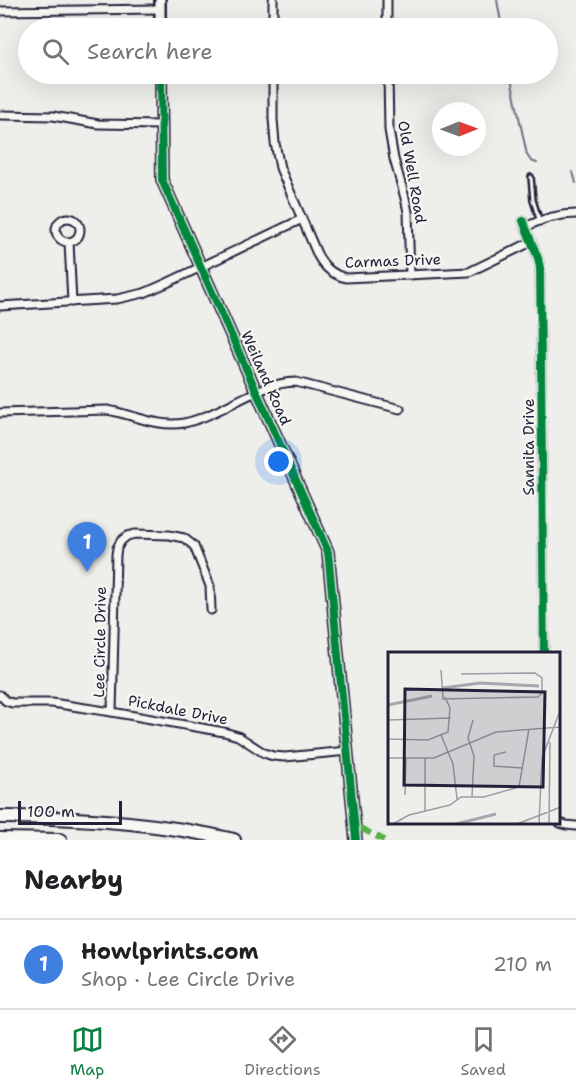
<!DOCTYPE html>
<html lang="en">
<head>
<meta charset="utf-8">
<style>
	:root { --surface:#fff; --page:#f6f6f6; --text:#202124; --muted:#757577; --line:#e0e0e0; --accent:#0b8043 }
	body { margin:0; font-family:"Shantell Sans",sans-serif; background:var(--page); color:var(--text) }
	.compass { position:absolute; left:432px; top:102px; width:54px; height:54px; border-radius:50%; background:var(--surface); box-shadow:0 6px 24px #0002; rotate:89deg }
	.scale { position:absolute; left:18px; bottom:15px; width:104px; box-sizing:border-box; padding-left:6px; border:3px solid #22223b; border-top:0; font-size:16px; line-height:21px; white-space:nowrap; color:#22223b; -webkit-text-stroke:4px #f6f6f2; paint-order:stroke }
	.you { position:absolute; left:279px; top:462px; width:21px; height:21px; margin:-15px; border:4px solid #fff; border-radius:50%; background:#1a73e8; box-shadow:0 0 0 9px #1a73e833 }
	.badge { display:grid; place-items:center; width:39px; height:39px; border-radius:50%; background:var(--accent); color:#fff; font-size:20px; font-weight:700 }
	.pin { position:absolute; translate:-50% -50px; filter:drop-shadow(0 2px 3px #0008) }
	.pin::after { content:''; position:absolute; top:32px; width:21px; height:18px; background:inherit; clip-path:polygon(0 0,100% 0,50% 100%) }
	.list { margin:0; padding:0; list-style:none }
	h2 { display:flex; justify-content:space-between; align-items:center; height:78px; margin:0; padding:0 24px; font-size:26px }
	h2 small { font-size:20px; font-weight:400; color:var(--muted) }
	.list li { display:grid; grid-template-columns:39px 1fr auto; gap:18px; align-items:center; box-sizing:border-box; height:90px; padding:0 24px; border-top:2px solid var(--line) }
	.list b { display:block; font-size:22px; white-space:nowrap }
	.list p { margin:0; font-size:20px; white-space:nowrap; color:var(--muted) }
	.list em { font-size:20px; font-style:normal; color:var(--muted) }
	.icon { flex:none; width:33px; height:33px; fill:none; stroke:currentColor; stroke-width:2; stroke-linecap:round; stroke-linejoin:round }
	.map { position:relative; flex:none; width:576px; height:840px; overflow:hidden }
	.search { position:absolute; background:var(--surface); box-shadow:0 6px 24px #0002; left:18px; right:18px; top:18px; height:66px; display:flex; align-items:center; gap:15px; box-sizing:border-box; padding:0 21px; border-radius:33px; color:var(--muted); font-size:22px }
	.sheet { height:168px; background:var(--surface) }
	nav { display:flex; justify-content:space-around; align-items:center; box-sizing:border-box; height:84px; border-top:2px solid var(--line); background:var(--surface); font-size:16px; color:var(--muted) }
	nav a { display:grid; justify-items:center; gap:3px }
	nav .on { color:var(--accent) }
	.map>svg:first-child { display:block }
</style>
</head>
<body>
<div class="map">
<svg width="576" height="840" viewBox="0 0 576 840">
	<rect width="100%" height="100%" fill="#eeeeeb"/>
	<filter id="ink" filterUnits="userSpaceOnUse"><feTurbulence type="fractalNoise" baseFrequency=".0167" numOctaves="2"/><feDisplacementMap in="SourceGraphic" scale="12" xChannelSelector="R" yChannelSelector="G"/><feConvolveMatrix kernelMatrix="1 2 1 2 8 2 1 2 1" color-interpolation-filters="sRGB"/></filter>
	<g filter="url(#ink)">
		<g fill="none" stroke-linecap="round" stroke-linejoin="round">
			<g stroke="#727281" stroke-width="2">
				<path d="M497,0L502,28"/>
				<path d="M510,74L527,155L531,161L537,163"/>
				<path d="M573,172L576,183"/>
			</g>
			<g stroke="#22223b" stroke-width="8">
				<path id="lane" d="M531,177L533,200L539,219"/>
			</g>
			<g stroke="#22223b" stroke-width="11">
				<g id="street">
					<path d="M273,0V28"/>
					<path d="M387,0V28"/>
					<path d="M0,11L160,9"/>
					<path d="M273,74V119L275,143L280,168L318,256C324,267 333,275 346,278L469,272L531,242"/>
					<path d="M388,74L389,130L394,159L405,198L408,212L410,275"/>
					<path d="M0,115L53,116L98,124L161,125"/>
					<circle cx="68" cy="230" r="12"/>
					<path d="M523,221L538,258L540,268L544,654"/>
					<path d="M525,227C542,219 557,214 576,214"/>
					<path d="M69,242L72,302"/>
					<path d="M0,306L117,299L144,293L167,283L302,219"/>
					<path d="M0,413L107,410C132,414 158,428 184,423C220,416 258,382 296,382L400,409"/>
					<path d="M0,695L6,701L12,703H52L112,712L224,732L238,736L264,753L273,756L285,757L348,751"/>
					<path d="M112,712L116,555L117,548L121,541L127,536L135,534L169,535L184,538L194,546L210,586L211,610"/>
					<path d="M560,823L566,825L576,826"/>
				</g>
			</g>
			<g stroke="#22223b" stroke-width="14">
				<g id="secondary">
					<path d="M160,0V28"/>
					<path d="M161,74L162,180L328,552L356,840"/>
				</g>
			</g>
			<g stroke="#22223b" stroke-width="16">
				<g id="highway">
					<path d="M0,817C79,817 157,822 234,840"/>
					<path d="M0,839L60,840"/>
				</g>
			</g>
			<use href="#lane" stroke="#f6f6f2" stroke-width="3"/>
			<use href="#street" stroke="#f6f6f2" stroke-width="7"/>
			<use href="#secondary" stroke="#f6f6f2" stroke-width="9"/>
			<use href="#highway" stroke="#f6f6f2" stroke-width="12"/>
			<path stroke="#55b146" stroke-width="6" stroke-dasharray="12 6" stroke-linecap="butt" d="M360,828L384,840"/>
			<g stroke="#f6f6f2" stroke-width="11">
				<g id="cycleway">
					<path d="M161,74L162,180L328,552L356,840"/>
					<path d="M523,221L538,258L540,268L544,654"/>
				</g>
			</g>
			<use href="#cycleway" stroke="#00873e" stroke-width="8"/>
		</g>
	</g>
	<g text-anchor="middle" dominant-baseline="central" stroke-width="4.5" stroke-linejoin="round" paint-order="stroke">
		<g font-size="15" fill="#22223b" stroke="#f6f6f2">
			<text transform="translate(412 172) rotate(80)">Old Well Road</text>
			<text transform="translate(393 261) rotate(-2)">Carmas Drive</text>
			<text transform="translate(266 378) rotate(66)">Weiland Road</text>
			<text transform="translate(529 447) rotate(-90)">Sannita Drive</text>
			<text transform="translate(100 642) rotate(-89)">Lee Circle Drive</text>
			<text transform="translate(178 710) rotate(11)">Pickdale Drive</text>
		</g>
	</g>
	<g transform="translate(388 652)">
		<rect width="172" height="172" fill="#eeeeeb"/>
		<path fill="none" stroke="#a7a7af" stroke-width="3" d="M55,36L92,31L151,34M0,53L44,44M68,172L108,162"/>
		<path fill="none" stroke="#9c9ca5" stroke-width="1.5" d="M53,18L55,46M54,47L150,45L154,41V26L147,21L73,22M0,68L63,66M53,83L65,112L69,147M0,87L40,88L60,80L62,56L57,45M118,100L106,103V114L134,116M0,106H46L108,80L173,75M17,143L18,106M84,145L86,104L80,86L85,68M37,159V106M5,172L21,163L62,153L73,145H96L131,135L141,77M129,172L173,155M151,172L154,106L173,56M161,172L162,90"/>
		<path fill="#22223b" fill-opacity="0.15" stroke="#22223b" stroke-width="3" d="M17,37L157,40L155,135L16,133Z"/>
		<rect width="172" height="172" fill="none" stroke="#22223b" stroke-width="3"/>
	</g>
</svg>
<svg class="compass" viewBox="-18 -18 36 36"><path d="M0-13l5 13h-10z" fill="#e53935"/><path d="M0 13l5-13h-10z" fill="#757577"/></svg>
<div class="scale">100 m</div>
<div class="you"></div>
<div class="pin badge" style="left:87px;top:572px;background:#3f7fe0">1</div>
<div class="search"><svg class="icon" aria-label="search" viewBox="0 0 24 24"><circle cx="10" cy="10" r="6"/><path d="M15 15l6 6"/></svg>Search here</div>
</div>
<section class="sheet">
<h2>Nearby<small></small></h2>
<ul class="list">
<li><span class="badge" style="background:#3f7fe0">1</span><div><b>Howlprints.com</b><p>Shop · Lee Circle Drive</p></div><em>210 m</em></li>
</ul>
</section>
<nav>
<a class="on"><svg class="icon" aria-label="map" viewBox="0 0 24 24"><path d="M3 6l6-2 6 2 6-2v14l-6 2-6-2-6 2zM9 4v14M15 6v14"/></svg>Map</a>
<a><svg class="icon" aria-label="directions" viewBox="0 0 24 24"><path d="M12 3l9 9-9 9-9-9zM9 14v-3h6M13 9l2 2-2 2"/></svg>Directions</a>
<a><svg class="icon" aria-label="saved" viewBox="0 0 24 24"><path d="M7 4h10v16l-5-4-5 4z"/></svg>Saved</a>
</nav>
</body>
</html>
